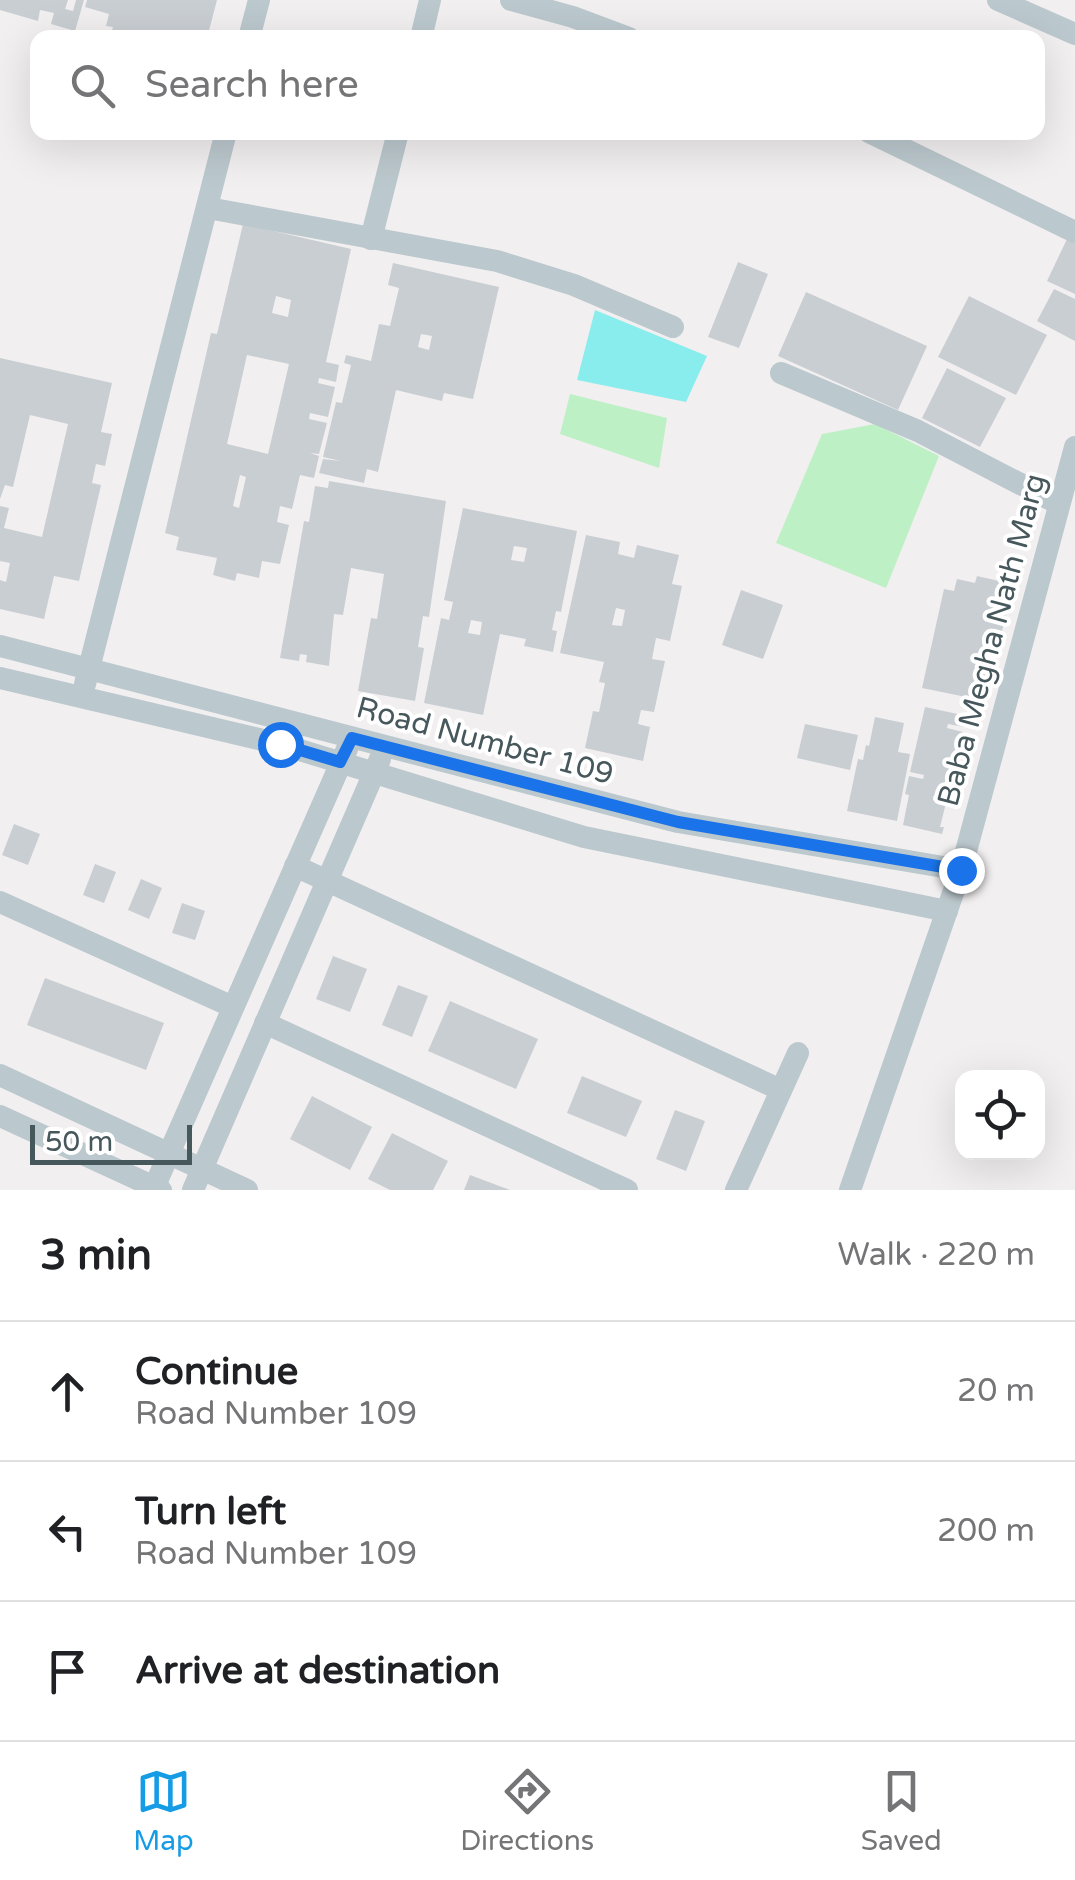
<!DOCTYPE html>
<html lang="en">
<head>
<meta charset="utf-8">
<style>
	:root { --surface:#fff; --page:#f2f2f2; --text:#202124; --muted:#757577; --line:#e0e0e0; --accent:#169ce5 }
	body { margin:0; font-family:"Varela Round",sans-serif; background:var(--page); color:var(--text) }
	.controls { position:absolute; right:30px; bottom:30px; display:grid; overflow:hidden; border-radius:20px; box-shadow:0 10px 40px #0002 }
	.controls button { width:90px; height:90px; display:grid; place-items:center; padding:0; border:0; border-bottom:2px solid var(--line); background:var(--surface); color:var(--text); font:50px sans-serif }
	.scale { position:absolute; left:30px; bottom:25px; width:162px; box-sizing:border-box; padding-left:10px; border:5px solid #47585d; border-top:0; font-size:28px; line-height:35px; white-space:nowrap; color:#47585d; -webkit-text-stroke:8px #fff; paint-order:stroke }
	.stop { position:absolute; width:30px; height:30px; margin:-22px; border:8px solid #1a73e8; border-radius:50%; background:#fff }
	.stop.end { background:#1a73e8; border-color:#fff; box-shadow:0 2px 10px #0008 }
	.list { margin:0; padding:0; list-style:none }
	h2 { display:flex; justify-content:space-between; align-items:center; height:130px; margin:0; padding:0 40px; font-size:42px }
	h2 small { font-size:32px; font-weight:400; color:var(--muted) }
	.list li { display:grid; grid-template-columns:65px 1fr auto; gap:30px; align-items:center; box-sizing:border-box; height:140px; padding:0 40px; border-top:2px solid var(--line) }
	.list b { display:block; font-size:38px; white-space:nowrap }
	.list p { margin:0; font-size:32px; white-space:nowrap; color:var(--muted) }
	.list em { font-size:32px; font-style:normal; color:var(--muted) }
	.icon { flex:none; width:55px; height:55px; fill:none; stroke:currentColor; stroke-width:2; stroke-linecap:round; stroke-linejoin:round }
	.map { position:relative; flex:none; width:1075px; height:1190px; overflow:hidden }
	.search { position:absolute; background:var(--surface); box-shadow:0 10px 40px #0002; left:30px; right:30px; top:30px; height:110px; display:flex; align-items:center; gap:25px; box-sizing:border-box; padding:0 35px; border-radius:20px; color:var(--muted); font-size:38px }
	.sheet { height:550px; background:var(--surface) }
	nav { display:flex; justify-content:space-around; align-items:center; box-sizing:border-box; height:140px; border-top:2px solid var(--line); background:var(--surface); font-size:28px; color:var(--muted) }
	nav a { display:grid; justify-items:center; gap:5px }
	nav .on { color:var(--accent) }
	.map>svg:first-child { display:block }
</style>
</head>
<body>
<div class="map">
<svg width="1075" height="1190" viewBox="0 0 1075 1190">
	<rect width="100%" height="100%" fill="#f2eff0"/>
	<g fill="#bef0c6">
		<path d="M570,394L667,418L659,468L560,434Z"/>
		<path d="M875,424L939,456L886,588L776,543L822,434Z"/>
	</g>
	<path fill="#8aeded" d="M595,310L707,356L686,402L577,380Z"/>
	<g fill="#c9ced2" fill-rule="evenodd">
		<path d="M0,0H68L65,9L73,11L76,0H84L75,31L51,24L54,13L40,10L38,21L0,10Z"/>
		<path d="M87,0H217L207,38L110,36L113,27L106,26L109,14L85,7Z"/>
		<path d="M243,224L351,249L326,362L339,365L336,382L319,378L318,383L335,387L328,417L310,413L309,419L327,423L319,454L310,453L319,456L314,478L300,475L292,509L280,506L277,522L289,525L280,564L262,561L259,578L237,573L235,581L213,575L217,558L176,550L179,537L165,533L211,333L217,334ZM276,296L291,300L288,317L272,313ZM247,355L289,364L268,454L227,444ZM240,475L246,477L239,508L233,506Z"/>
		<path d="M1067,239L1075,243V294L1047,281Z"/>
		<path d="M738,262L768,274L739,348L708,337Z"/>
		<path d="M393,263L499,287L473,399L444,393L442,401L396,390L378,472L367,469L364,483L319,473L323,459L341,461L323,457L336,402L342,403L351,365L344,363L346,355L371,361L379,324L390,326L399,288L388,285ZM421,334L432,336L429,350L418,347Z"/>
		<path d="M1054,289L1075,299V341L1037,321Z"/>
		<path d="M806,292L927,346L898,410L778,356Z"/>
		<path d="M969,296L1047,335L1016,395L938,357Z"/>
		<path d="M0,358L112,383L101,432L112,434L105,466L96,464L92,483L101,485L79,581L54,576L44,619L0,609V580L6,582L10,563L0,561V506L9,508L4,528L42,537L68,424L30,415L13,487L5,485L0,499Z"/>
		<path d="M947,368L1006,398L980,447L922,418Z"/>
		<path d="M329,481L446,501L429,617L423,616L418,647L424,648L415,701L358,691L371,618L377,619L384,574L351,568L343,615L334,614L329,666L306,662L307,655L300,654L299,661L280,658L304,521L309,522L315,486L328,488Z"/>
		<path d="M463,508L577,531L561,612L556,611L552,630L557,631L553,652L524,646L526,639L500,634L483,715L424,703L441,618L449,620L453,602L444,600ZM514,546L527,548L524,562L511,560ZM471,620L482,622L480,635L468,633Z"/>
		<path d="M586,535L620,542L618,554L634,558L637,545L679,555L672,584L682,586L670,641L656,638L652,659L665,661L654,712L641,710L638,724L650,727L643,761L585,748L593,711L599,712L605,683L599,682L604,662L560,653ZM616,608L625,610L622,626L612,625Z"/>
		<path d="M977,576L1012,584L1002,631L994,629L983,683L974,681L971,698L922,688L944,589L954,591L957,579L975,583Z"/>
		<path d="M741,590L783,605L763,659L722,645Z"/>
		<path d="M925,707L967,716L964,727L948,724L947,728L963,732L955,766L961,767L956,789L952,788L950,800L933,796V800L946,803L940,827H944L942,834L903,825L909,795L905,794L909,776L923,779L924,775L910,772Z"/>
		<path d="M875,717L904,723L898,752L910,754L897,821L847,811L858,759L863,760L866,745L869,746Z"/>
		<path d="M805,724L858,735L850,770L797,758Z"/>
		<path d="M14,824L40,834L28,865L2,855Z"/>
		<path d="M95,864L116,872L104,903L83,895Z"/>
		<path d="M141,879L162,888L149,919L128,910Z"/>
		<path d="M182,903L205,911L195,940L172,933Z"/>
		<path d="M333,956L367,969L350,1012L316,999Z"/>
		<path d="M45,978L164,1023L146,1070L27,1025Z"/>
		<path d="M398,985L428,996L412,1037L382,1025Z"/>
		<path d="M450,1001L538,1039L516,1089L428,1051Z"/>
		<path d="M582,1076L642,1101L626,1137L567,1113Z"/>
		<path d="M312,1096L372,1127L350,1170L290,1139Z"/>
		<path d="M675,1110L705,1121L686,1171L656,1159Z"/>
		<path d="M392,1133L448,1161L433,1190H390L368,1179Z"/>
		<path d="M470,1175L510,1190H464Z"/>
	</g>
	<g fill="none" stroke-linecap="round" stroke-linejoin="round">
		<g stroke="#bbc8cd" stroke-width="22">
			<path d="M511,0L573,17L629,38"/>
			<path d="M998,0L1075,34"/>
			<path d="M249,38L259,0"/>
			<path d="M421,38L430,0"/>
			<path d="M869,132L1075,232"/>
			<path d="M208,208L497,261L574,285L673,327"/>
			<path d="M371,239L398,132"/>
			<path d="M781,373L918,431L1059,504"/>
			<path d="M0,646L678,822L961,870"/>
			<path d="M0,678L280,744L584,837L947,911"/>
			<path d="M85,684L226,132"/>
			<path d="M295,866L781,1090"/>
			<path d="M0,902L233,1007"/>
			<path d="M265,1023L627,1190"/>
			<path d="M0,1075L247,1190"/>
			<path d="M0,1116L161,1190"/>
			<path d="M153,1190L347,749"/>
			<path d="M193,1190L380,759"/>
			<path d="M736,1190L798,1053"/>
			<path d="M850,1190L961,870L1075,447"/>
		</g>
	</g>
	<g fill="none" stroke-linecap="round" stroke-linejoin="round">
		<path stroke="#1a73e8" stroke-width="12" d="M280,744L340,762L352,738L678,822L961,870"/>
	</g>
	<g text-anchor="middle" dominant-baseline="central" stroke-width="8" stroke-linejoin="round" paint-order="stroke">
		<g font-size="30" fill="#47585d" stroke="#fff">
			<text transform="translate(992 640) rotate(-75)">Baba Megha Nath Marg</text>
			<text transform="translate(485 741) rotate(15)">Road Number 109</text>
		</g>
	</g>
</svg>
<div class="controls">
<button><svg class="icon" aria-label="locate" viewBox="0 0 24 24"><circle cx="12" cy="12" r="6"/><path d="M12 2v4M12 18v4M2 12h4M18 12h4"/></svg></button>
</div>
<div class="scale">50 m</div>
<div class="stop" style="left:280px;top:744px"></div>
<div class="stop end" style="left:961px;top:870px"></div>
<div class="search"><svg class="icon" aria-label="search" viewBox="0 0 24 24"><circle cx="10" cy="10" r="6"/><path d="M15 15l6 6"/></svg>Search here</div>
</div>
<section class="sheet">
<h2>3 min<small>Walk · 220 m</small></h2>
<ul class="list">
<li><svg class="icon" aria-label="ahead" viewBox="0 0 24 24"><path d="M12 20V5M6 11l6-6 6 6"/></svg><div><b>Continue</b><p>Road Number 109</p></div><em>20 m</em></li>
<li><svg class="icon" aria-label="left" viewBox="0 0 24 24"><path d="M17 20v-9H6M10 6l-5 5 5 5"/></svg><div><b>Turn left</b><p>Road Number 109</p></div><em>200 m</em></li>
<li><svg class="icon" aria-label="arrive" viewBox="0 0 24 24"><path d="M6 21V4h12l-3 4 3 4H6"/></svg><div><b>Arrive at destination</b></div></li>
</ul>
</section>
<nav>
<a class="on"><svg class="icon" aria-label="map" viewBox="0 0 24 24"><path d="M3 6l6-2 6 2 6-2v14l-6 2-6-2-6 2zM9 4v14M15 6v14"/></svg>Map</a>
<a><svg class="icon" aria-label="directions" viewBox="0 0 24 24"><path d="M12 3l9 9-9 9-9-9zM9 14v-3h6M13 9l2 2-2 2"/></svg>Directions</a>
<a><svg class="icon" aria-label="saved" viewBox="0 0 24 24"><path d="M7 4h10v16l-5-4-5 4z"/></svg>Saved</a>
</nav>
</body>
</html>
